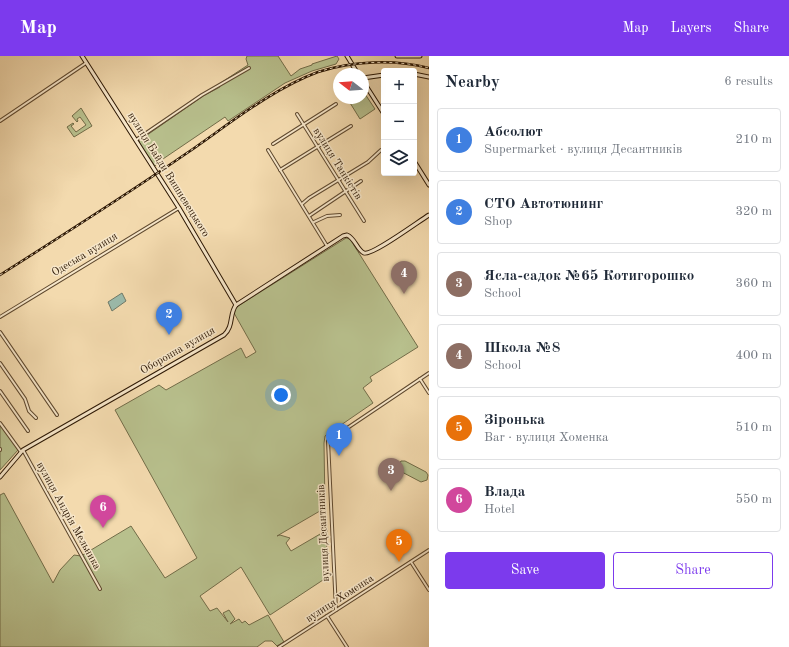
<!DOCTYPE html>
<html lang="en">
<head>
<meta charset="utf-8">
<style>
	:root { --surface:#fff; --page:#f6f6f7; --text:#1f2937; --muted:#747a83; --line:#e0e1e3; --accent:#7c3aed }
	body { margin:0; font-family:"Old Standard TT",serif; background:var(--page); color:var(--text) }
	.controls { position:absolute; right:12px; top:12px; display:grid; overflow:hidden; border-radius:4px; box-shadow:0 4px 16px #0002 }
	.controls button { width:36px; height:36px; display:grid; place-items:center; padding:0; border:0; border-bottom:1px solid var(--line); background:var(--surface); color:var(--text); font:20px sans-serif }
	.compass { position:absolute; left:333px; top:12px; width:36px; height:36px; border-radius:50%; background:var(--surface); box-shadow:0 4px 16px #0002; rotate:287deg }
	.you { position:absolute; left:281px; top:339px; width:14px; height:14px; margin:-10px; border:3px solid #fff; border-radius:50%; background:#1a73e8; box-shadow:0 0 0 6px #1a73e833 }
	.badge { display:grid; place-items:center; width:26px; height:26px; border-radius:50%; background:var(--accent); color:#fff; font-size:13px; font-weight:700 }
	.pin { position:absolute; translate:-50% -33px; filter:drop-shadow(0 1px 2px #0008) }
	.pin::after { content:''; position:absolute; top:21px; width:14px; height:12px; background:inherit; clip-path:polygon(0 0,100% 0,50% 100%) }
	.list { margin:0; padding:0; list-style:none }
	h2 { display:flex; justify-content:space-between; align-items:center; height:52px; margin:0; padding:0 16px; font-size:17px }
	h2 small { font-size:13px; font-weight:400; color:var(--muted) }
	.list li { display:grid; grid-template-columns:26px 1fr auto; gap:12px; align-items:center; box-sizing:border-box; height:64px; margin:0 8px 8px; padding:0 8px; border:1px solid var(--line); border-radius:4px }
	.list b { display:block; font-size:15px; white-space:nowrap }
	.list p { margin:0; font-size:13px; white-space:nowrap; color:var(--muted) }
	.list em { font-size:13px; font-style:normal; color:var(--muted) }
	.actions { display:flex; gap:8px; padding:12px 16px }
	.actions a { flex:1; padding:9px 0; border:1px solid var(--accent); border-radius:4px; text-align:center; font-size:14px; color:var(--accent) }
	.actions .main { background:var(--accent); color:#fff }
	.icon { flex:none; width:22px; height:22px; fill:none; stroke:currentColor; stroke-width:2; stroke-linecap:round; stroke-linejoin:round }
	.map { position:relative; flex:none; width:429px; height:591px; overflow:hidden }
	header { display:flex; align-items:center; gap:24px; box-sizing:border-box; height:56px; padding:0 20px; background:var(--accent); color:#fff }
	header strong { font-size:19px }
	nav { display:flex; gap:22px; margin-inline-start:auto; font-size:14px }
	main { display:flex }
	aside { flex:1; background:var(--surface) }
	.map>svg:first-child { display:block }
</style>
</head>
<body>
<header>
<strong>Map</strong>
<nav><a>Map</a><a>Layers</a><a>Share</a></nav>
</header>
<main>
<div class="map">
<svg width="429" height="591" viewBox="0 0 429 591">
	<rect width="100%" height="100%" fill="#f3daae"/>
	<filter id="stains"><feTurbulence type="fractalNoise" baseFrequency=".005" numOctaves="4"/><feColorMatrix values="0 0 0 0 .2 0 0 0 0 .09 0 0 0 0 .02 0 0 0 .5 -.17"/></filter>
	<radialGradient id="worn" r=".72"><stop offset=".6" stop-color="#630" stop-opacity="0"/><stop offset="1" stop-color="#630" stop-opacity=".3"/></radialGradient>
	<g fill="#b8c08d" stroke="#726c48">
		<path d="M247,0H278L291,20L300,13L312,9V8L337,0L339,3L336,8L312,15L285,27L228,65L225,61L157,107L155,110L139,87L140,84L203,40L220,31L219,28L248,9L246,3Z"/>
		<path d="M363,35L375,53L360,63L347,42H363Z"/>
		<path d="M81,52L92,70L74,81L67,71L73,67L74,68L71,70L76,76L86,69L80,61L77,63L78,65L77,66L72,60Z"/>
		<path d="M346,182L350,183L418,291L370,321L372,325L363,332L373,347L325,380L324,387L325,452L277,480L280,479L290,482L286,487L291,495L327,474L326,522L270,559L241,511L200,540L210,555L217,552L228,566L223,557L229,554L235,563L230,568L239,563L242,567L245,565L249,569L268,559L284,586L277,590L272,585H265L257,591H0V439L4,437L53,527L60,514L74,499L81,500L131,470L165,522L197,502L115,354L159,329L166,334L241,292L246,302L256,296L234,257L235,252Z"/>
		<path d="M0,368L18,394L0,414Z"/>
		<path d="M401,405H405L426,416L428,419L427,424L421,426L400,415L397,411Z"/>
	</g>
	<path fill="#9bbbac" stroke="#6f7a69" d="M122,237L126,245L112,255L108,246Z"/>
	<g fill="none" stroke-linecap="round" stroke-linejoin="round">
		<g stroke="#5e482e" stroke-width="4">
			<g id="street">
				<path d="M297,58L364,165"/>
				<path d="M0,65L86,7"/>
				<path d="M136,84L202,39L249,12"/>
				<path d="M273,88L336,48"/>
				<path d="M268,94L327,190"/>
				<path d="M280,114L351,70"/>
				<path d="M302,148L309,142L368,106L381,94"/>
				<path d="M309,160L361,125"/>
				<path d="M314,166L327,160L340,159"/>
				<path d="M0,261L179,152"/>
				<path d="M0,276L57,359"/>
				<path d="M0,307L25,343L29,355L36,362"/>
				<path d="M420,323L429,337"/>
				<path d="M0,335L28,375"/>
				<path d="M0,367L21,396"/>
				<path d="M0,393V394"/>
				<path d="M23,394L100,533"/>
				<path d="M411,506L429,534"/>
				<path d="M336,554L328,385L429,317"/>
				<path d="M327,560L347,591"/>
				<path d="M279,591L429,494"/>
			</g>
		</g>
		<g stroke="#2d1804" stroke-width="5">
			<g id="secondary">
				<path d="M82,0L179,152L236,249"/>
				<path d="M347,0L358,18"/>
				<path d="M397,0H420"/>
				<path d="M414,18L429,21"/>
				<path d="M363,22L384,19"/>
				<path d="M363,25L384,58"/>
				<path d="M414,105L429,129"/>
				<path d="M0,421L23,394L224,279C234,270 229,258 236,249L343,180L347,179C355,182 357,194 364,197C372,200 419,165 429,159"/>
			</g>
		</g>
		<use href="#street" stroke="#f7e7ca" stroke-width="2"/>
		<use href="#secondary" stroke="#f7e7ca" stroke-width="3"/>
		<g stroke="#2d1804" stroke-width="2.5">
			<path id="rail" d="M0,219C63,179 126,139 187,97C228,69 272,33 318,16C352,5 394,3 429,12"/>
		</g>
		<use href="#rail" stroke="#f7e7ca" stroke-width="1" stroke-dasharray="3" stroke-linecap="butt"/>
	</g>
	<g text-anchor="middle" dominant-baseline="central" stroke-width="3" stroke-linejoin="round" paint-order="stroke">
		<g font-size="11" fill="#2d1804" stroke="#f7e7ca">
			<text transform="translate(337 108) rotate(58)">вулиця Танкістів</text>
			<text transform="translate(168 119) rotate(58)">вулиця Байди Вишневецького</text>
			<text transform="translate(85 199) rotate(-31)">Одеська вулиця</text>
			<text transform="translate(178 295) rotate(-30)">Оборонна вулиця</text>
			<text transform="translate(68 460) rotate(61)">вулиця Андрія Мельника</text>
			<text transform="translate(324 477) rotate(-93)">вулиця Десантників</text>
			<text transform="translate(340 543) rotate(-33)">вулиця Хоменка</text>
		</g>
	</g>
	<rect width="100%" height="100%" filter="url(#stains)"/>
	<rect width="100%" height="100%" fill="url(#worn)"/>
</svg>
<div class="controls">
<button>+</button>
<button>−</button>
<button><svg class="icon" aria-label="layers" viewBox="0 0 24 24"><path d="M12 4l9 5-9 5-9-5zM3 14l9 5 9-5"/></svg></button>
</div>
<svg class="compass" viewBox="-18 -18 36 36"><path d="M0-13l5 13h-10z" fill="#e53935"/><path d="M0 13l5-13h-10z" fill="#747a83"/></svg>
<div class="you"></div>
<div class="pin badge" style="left:339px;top:400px;background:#3f7fe0">1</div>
<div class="pin badge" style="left:169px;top:279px;background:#3f7fe0">2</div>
<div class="pin badge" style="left:391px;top:435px;background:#8d6e63">3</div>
<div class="pin badge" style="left:404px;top:238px;background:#8d6e63">4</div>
<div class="pin badge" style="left:399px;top:506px;background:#e8710a">5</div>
<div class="pin badge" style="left:103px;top:472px;background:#d1479c">6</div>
</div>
<aside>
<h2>Nearby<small>6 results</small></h2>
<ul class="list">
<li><span class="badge" style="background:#3f7fe0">1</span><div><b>Абсолют</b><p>Supermarket · вулиця Десантників</p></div><em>210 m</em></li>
<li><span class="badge" style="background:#3f7fe0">2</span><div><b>СТО Автотюнинг</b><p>Shop</p></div><em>320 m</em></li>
<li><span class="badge" style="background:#8d6e63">3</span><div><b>Ясла-садок №65 Котигорошко</b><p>School</p></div><em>360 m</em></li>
<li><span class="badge" style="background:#8d6e63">4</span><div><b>Школа №8</b><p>School</p></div><em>400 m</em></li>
<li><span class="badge" style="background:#e8710a">5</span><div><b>Зіронька</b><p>Bar · вулиця Хоменка</p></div><em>510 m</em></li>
<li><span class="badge" style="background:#d1479c">6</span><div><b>Влада</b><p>Hotel</p></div><em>550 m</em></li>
</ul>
<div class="actions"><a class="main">Save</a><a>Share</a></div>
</aside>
</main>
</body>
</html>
